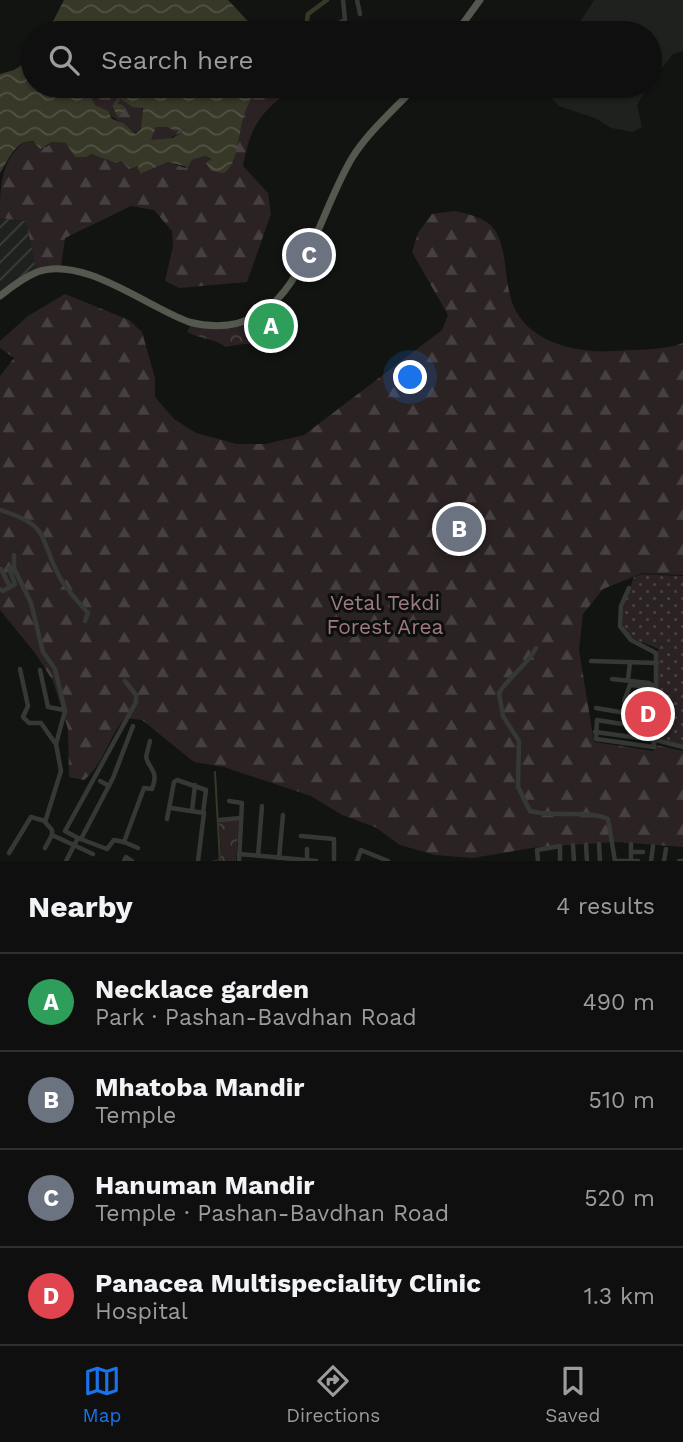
<!DOCTYPE html>
<html lang="en">
<head>
<meta charset="utf-8">
<style>
	:root { --surface:#0e0f0e; --page:#1c1d1c; --text:#f1f3f6; --muted:#9b9c9e; --line:#2e2f2e; --accent:#1a73e8 }
	body { margin:0; font-family:"Work Sans",sans-serif; background:var(--page); color:var(--text) }
	.you { position:absolute; left:411px; top:378px; width:24px; height:24px; margin:-18px; border:5px solid #fff; border-radius:50%; background:#1a73e8; box-shadow:0 0 0 10px #1a73e833 }
	.badge { display:grid; place-items:center; width:46px; height:46px; border-radius:50%; background:var(--accent); color:#fff; font-size:23px; font-weight:700 }
	.pin { position:absolute; translate:-50% -50%; border:4px solid #fff; box-shadow:0 2px 7px #0006 }
	.list { margin:0; padding:0; list-style:none }
	h2 { display:flex; justify-content:space-between; align-items:center; height:91px; margin:0; padding:0 28px; font-size:30px }
	h2 small { font-size:23px; font-weight:400; color:var(--muted) }
	.list li { display:grid; grid-template-columns:46px 1fr auto; gap:21px; align-items:center; box-sizing:border-box; height:98px; padding:0 28px; border-top:2px solid var(--line) }
	.list b { display:block; font-size:26px; white-space:nowrap }
	.list p { margin:0; font-size:23px; white-space:nowrap; color:var(--muted) }
	.list em { font-size:23px; font-style:normal; color:var(--muted) }
	.icon { flex:none; width:38px; height:38px; fill:none; stroke:currentColor; stroke-width:2; stroke-linecap:round; stroke-linejoin:round }
	.map { position:relative; flex:none; width:683px; height:861px; overflow:hidden }
	.search { position:absolute; background:var(--surface); box-shadow:0 2px 5px #0004; left:21px; right:21px; top:21px; height:77px; display:flex; align-items:center; gap:18px; box-sizing:border-box; padding:0 24px; border-radius:38px; color:var(--muted); font-size:26px }
	.sheet { height:483px; background:var(--surface) }
	nav { display:flex; justify-content:space-around; align-items:center; box-sizing:border-box; height:98px; border-top:2px solid var(--line); background:var(--surface); font-size:19px; color:var(--muted) }
	nav a { display:grid; justify-items:center; gap:4px }
	nav .on { color:var(--accent) }
	.map>svg:first-child { display:block }
</style>
</head>
<body>
<div class="map">
<svg width="683" height="861" viewBox="0 0 683 861">
	<defs>
		<pattern id="industrial-furrows" width="10" height="10" patternUnits="userSpaceOnUse" patternTransform="scale(1.75)"><rect width="10" height="10" fill="#1f211e"/><path d="M-1 1l2-2M0 10L10 0M9 11l2-2" fill="none" stroke="#3d3f3c"/></pattern>
		<pattern id="grass-dots" width="8" height="8" patternUnits="userSpaceOnUse" patternTransform="scale(1.75)"><rect width="8" height="8" fill="#2b2224"/><path d="M2 2h.1M6 6h.1" fill="none" stroke="#474041" stroke-width="1.8" stroke-linecap="round"/></pattern>
		<pattern id="forest-firs" width="22" height="20" patternUnits="userSpaceOnUse" patternTransform="scale(1.75)"><rect width="22" height="20" fill="#2b2224"/><path d="M5 1l3.5 6h-7zM16 11l3.5 6h-7z" fill="#474041"/></pattern>
		<pattern id="park-crowns" width="20" height="18" patternUnits="userSpaceOnUse" patternTransform="scale(1.75)"><rect width="20" height="18" fill="#2b2224"/><path d="M2 6a3 3 0 1 1 6 0M12 15a3 3 0 1 1 6 0" fill="none" stroke="#474041"/></pattern>
		<pattern id="water-waves" width="16" height="10" patternUnits="userSpaceOnUse" patternTransform="scale(1.75)"><rect width="16" height="10" fill="#373828"/><path d="M0 5q4-4 8 0t8 0" fill="none" stroke="#515344"/></pattern>
	</defs>
	<rect width="100%" height="100%" fill="#121412"/>
	<g fill="#1f211e">
		<path d="M594,0H683V51L673,54L650,83V33H573Z"/>
		<path d="M544,86H648L637,105L642,127L633,132L611,128L595,118L559,106L545,91Z"/>
	</g>
	<path fill="url(#industrial-furrows)" d="M0,218L26,221L36,269L0,293Z"/>
	<path fill="url(#grass-dots)" d="M643,574L683,576V745L658,739V649C650,644 641,643 633,638C611,625 628,595 634,577Z"/>
	<g fill="url(#forest-firs)">
		<path d="M92,86H116L117,99L112,107L117,116L119,99L142,107V125L138,134L95,105L91,98Z"/>
		<path d="M289,87V91C258,114 250,129 243,166L268,193L271,214L247,282L179,288L165,281L173,246L172,231L154,210L131,206L65,238L61,267L36,269L26,221L0,218C0,187 0,158 28,140L46,147L52,142L66,143L79,156L87,157L91,154L116,163L121,161L129,169L138,166L140,174L168,162L185,168L192,160L205,156L211,160L234,161C236,144 241,92 263,91C271,90 280,93 289,87Z"/>
		<path d="M156,127H167L175,131L187,129L165,141L151,140Z"/>
		<path d="M454,211C469,214 488,218 496,232C506,249 505,277 510,295C520,341 575,354 615,351C637,349 663,351 683,343V575L643,573L603,589L583,614L579,650L594,742L653,751L656,745L683,751V847L617,842L538,847L472,858L435,855L400,845L375,827L342,815L311,796L224,767L194,762L142,720L125,718C108,737 104,764 84,780L69,777L68,729L53,681L35,653L0,610V376L14,358L0,348V341L28,316L65,294L129,320L142,332L155,378V397L174,419L196,433L237,444H266L304,435L442,330L448,315L412,252L418,233L432,214Z"/>
	</g>
	<g fill="url(#park-crowns)">
		<path d="M283,306L294,317L295,326C268,351 259,339 226,347C213,338 200,339 187,332L191,325C236,334 243,327 283,306Z"/>
		<path d="M239,820L236,861H212L221,858L219,821Z"/>
	</g>
	<g fill="url(#water-waves)" fill-rule="evenodd">
		<path d="M64,0H228L259,33H47Z"/>
		<path d="M33,58V86H92L90,95L95,105L108,111L112,119L123,123L136,134L141,129L143,108L133,107L120,99L118,104L123,105L124,111L117,116L112,106L117,99L116,86L289,87C277,94 262,87 254,96C235,117 243,161 224,173L211,171L206,163L211,159L205,156L192,160L188,167L168,162L140,174L138,166L129,169L121,161L116,163L91,154L87,157H75L66,143L52,142L40,149L33,141C15,140 9,160 0,173V74L14,70ZM156,127H167L175,131L186,129L173,138L151,140Z"/>
	</g>
	<g fill="none" stroke-linecap="round" stroke-linejoin="round">
		<path stroke="#373828" stroke-width="2" d="M215,772L220,861"/>
		<path stroke="#373828" stroke-width="4.5" d="M305,33L308,14L327,0"/>
		<g stroke="#363933" stroke-width="4.5">
			<path d="M357,0L360,14"/>
			<path d="M335,25L345,20L343,0"/>
			<path d="M0,510C50,526 38,534 58,574C66,590 77,600 88,613L85,621"/>
			<path d="M14,555V568L31,603L43,652L55,669L65,711L56,744L61,771L45,822L52,830V835"/>
			<path d="M1,569L10,587"/>
			<path d="M629,588L621,606L620,626L631,640L656,653V740L683,747"/>
			<path d="M0,589L3,591L15,584L9,568"/>
			<path d="M536,648C526,667 510,675 499,693L503,716L519,741L518,787L530,811C554,818 584,809 608,819L615,861"/>
			<path d="M591,661L657,663"/>
			<path d="M20,669L28,706L23,717L29,723H41L55,743"/>
			<path d="M40,670L48,707L64,710"/>
			<path d="M612,679L649,683L655,687"/>
			<path d="M628,680L630,662"/>
			<path d="M624,701L630,685L654,687"/>
			<path d="M596,708L655,718"/>
			<path d="M629,710L655,713"/>
			<path d="M654,729L597,720L596,739L654,747V740"/>
			<path d="M595,732L655,740"/>
			<path d="M100,781L109,786"/>
			<path d="M229,801L242,803L239,861"/>
			<path d="M171,808L204,813L198,861"/>
			<path d="M192,811L195,785"/>
			<path d="M167,819L174,782L177,780L206,790L203,813"/>
			<path d="M219,820L241,818"/>
			<path d="M301,836L334,839V861"/>
			<path d="M78,838L65,831L136,702V695L125,681"/>
			<path d="M81,839L113,778L133,726"/>
			<path d="M124,842L138,848"/>
			<path d="M599,844L600,861"/>
			<path d="M631,844V861"/>
			<path d="M573,845L574,861"/>
			<path d="M586,845L587,861"/>
			<path d="M45,848L52,835L93,854"/>
			<path d="M631,852H643"/>
			<path d="M9,853L31,817L45,821"/>
			<path d="M239,854L316,861"/>
			<path d="M258,856L262,806"/>
			<path d="M279,858L283,815"/>
			<path d="M307,860V849"/>
			<path d="M66,861L78,838L107,849L114,840L124,842L144,788L152,789C159,770 150,771 146,757L150,741"/>
			<path d="M124,861L126,857L132,861"/>
			<path d="M357,861L361,850L388,861"/>
			<path d="M538,861L537,850L560,846V861"/>
			<path d="M615,861H638"/>
			<path d="M651,861L653,846"/>
			<path d="M664,861L666,849"/>
			<path d="M679,861H683"/>
		</g>
		<g stroke="#54584f" stroke-width="7">
			<path d="M456,33L480,0"/>
			<path d="M0,296C11,287 23,278 37,272C83,255 147,307 189,322C296,349 311,226 352,158C368,132 395,109 416,86"/>
		</g>
	</g>
	<g text-anchor="middle" dominant-baseline="central" stroke-width="6" stroke-linejoin="round" paint-order="stroke">
		<g font-size="21" fill="#a17885" stroke="#0d0f0d">
			<text x="385" y="602">Vetal Tekdi<tspan x="385" dy="24">Forest Area</tspan></text>
		</g>
	</g>
</svg>
<div class="you"></div>
<div class="pin badge" style="left:271px;top:326px;background:#2e9e5b">A</div>
<div class="pin badge" style="left:459px;top:529px;background:#6b7280">B</div>
<div class="pin badge" style="left:309px;top:255px;background:#6b7280">C</div>
<div class="pin badge" style="left:648px;top:714px;background:#e0444e">D</div>
<div class="search"><svg class="icon" aria-label="search" viewBox="0 0 24 24"><circle cx="10" cy="10" r="6"/><path d="M15 15l6 6"/></svg>Search here</div>
</div>
<section class="sheet">
<h2>Nearby<small>4 results</small></h2>
<ul class="list">
<li><span class="badge" style="background:#2e9e5b">A</span><div><b>Necklace garden</b><p>Park · Pashan-Bavdhan Road</p></div><em>490 m</em></li>
<li><span class="badge" style="background:#6b7280">B</span><div><b>Mhatoba Mandir</b><p>Temple</p></div><em>510 m</em></li>
<li><span class="badge" style="background:#6b7280">C</span><div><b>Hanuman Mandir</b><p>Temple · Pashan-Bavdhan Road</p></div><em>520 m</em></li>
<li><span class="badge" style="background:#e0444e">D</span><div><b>Panacea Multispeciality Clinic</b><p>Hospital</p></div><em>1.3 km</em></li>
</ul>
</section>
<nav>
<a class="on"><svg class="icon" aria-label="map" viewBox="0 0 24 24"><path d="M3 6l6-2 6 2 6-2v14l-6 2-6-2-6 2zM9 4v14M15 6v14"/></svg>Map</a>
<a><svg class="icon" aria-label="directions" viewBox="0 0 24 24"><path d="M12 3l9 9-9 9-9-9zM9 14v-3h6M13 9l2 2-2 2"/></svg>Directions</a>
<a><svg class="icon" aria-label="saved" viewBox="0 0 24 24"><path d="M7 4h10v16l-5-4-5 4z"/></svg>Saved</a>
</nav>
</body>
</html>
